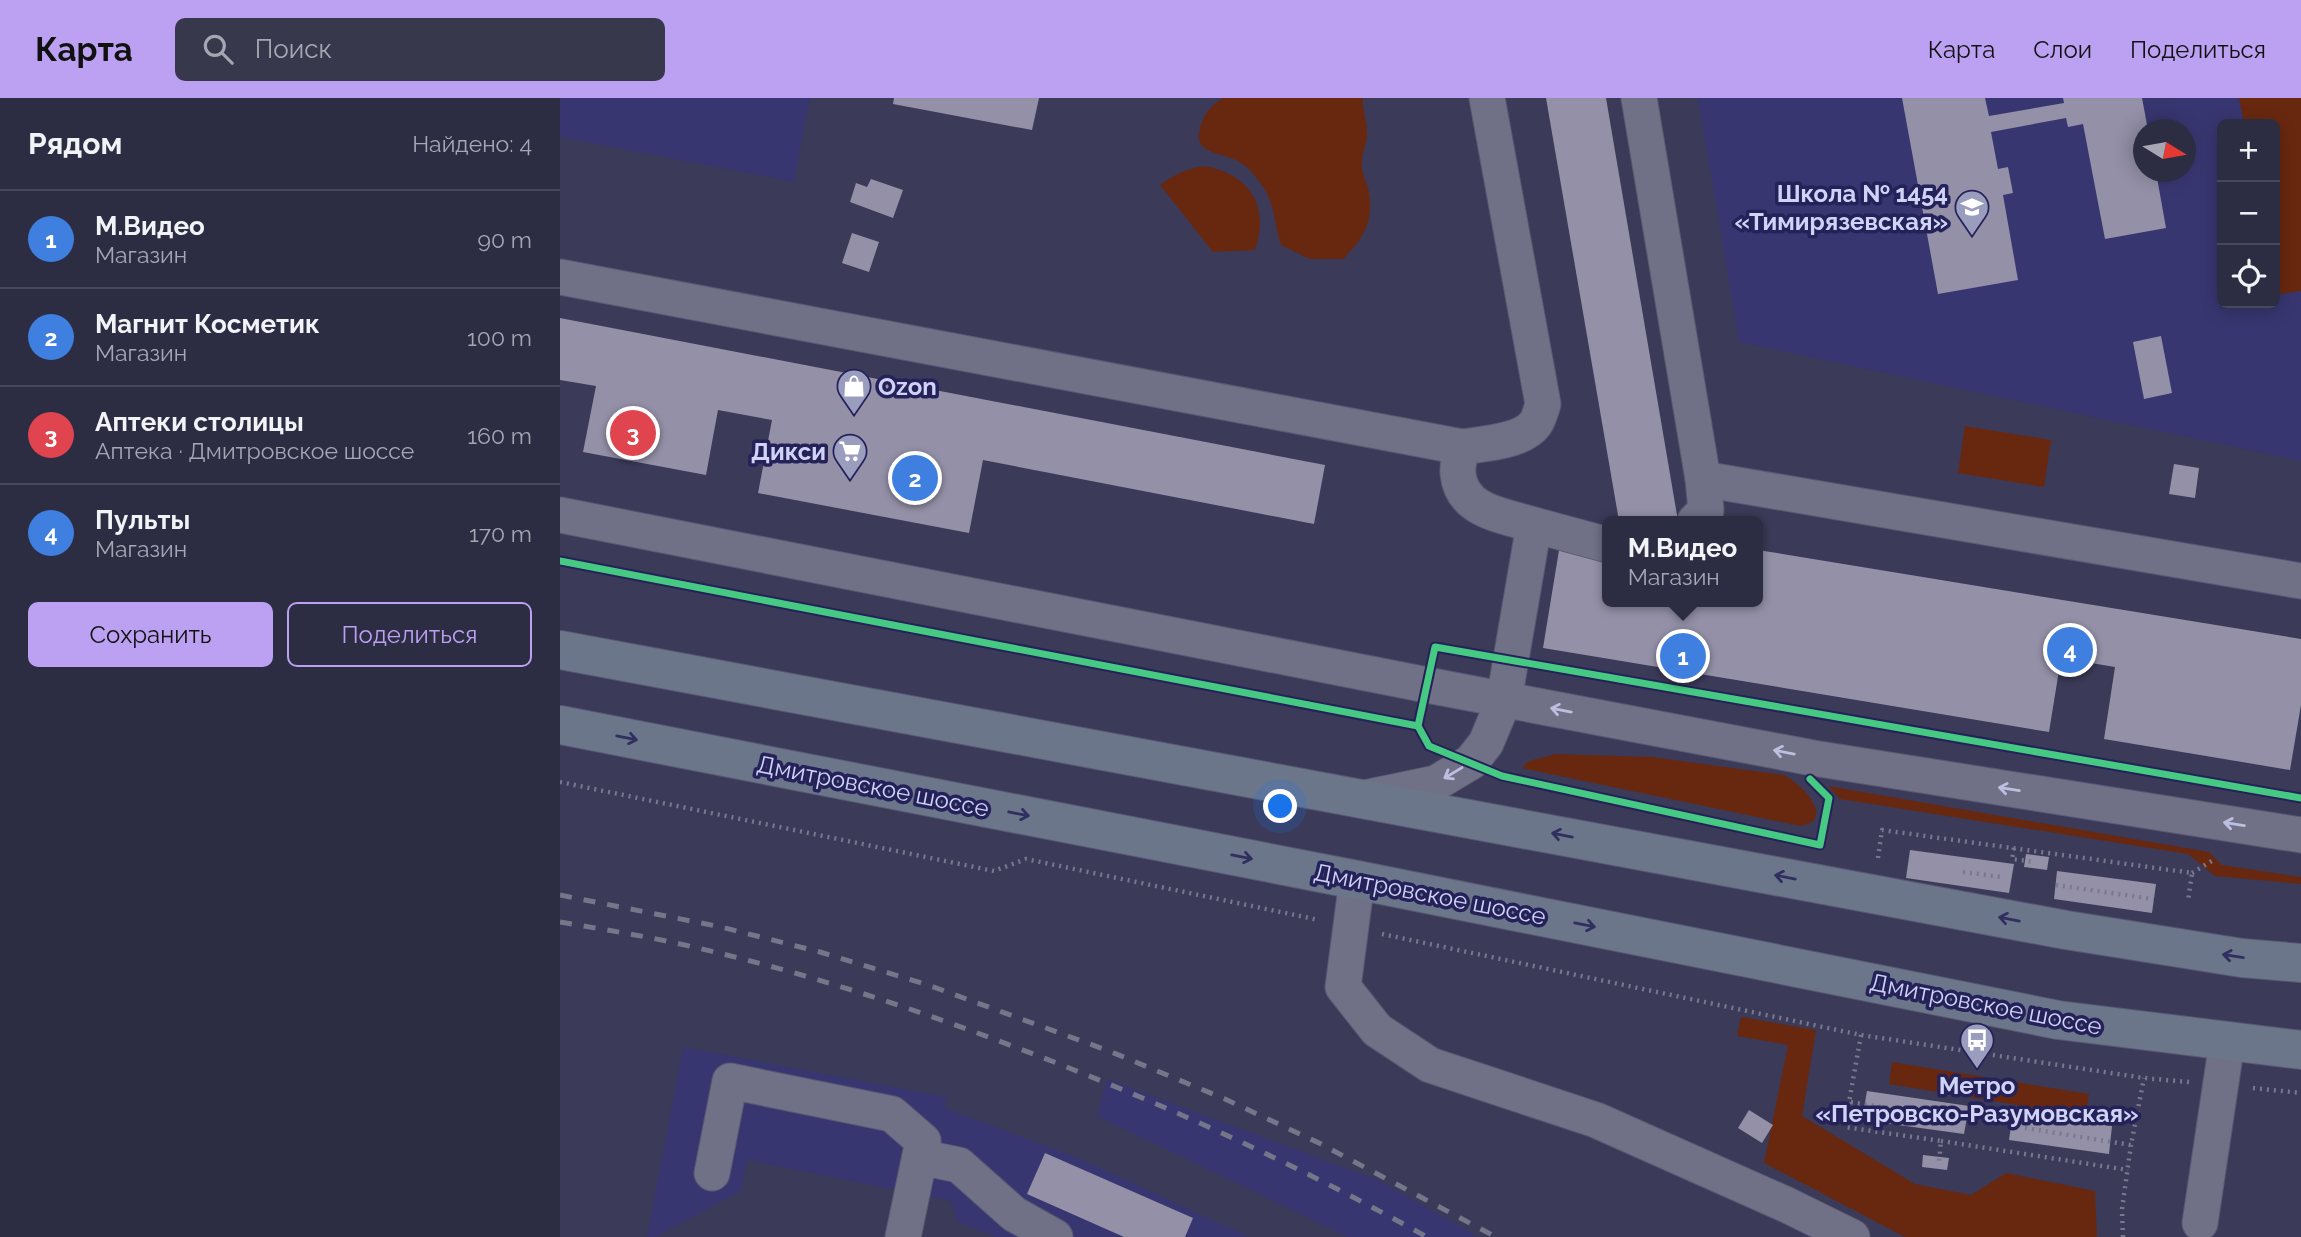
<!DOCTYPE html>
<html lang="ru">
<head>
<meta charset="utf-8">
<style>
	:root { --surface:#2c2c42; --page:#38384d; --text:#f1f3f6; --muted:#a6a7b2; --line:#48485b; --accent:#bca0f2 }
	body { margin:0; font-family:Raleway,sans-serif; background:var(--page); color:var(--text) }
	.controls { position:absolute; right:21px; top:21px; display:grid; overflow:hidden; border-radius:10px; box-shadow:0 4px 18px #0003 }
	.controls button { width:63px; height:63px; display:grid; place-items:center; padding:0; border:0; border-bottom:2px solid var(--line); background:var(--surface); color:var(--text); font:35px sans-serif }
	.compass { position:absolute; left:1573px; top:21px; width:63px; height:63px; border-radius:50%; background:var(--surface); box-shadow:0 4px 18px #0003; rotate:101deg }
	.you { position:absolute; left:721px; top:709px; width:24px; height:24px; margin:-18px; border:5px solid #fff; border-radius:50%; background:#1a73e8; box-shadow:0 0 0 10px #1a73e833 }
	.badge { display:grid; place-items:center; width:46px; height:46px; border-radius:50%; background:var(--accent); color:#fff; font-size:23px; font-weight:700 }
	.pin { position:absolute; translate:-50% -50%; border:4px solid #fff; box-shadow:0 2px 7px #0006 }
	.popup { position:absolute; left:1042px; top:418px; width:161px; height:91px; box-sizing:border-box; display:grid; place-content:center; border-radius:10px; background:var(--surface); filter:drop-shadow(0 2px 5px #0005); font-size:23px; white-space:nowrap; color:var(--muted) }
	.popup b { font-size:26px; color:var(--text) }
	.popup::after { content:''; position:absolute; left:50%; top:100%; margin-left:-14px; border:14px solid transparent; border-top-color:var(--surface) }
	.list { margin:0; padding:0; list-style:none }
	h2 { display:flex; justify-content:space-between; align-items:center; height:91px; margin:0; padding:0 28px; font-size:30px }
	h2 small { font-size:23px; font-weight:400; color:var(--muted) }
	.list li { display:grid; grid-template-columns:46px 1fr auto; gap:21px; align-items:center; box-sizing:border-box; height:98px; padding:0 28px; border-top:2px solid var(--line) }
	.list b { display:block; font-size:26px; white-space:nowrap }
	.list p { margin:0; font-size:23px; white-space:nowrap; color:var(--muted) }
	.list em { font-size:23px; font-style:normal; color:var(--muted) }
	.actions { display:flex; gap:14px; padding:21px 28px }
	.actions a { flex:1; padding:16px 0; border:2px solid var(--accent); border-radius:10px; text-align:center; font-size:24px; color:var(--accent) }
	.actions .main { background:var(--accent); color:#111 }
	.icon { flex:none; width:38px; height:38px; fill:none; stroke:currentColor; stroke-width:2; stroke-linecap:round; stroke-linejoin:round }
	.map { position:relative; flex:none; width:1741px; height:1139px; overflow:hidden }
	header { display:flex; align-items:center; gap:42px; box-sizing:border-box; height:98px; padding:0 35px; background:var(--accent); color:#111 }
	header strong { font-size:33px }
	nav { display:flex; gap:38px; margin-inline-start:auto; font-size:24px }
	.search { width:490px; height:63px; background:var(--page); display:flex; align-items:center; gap:18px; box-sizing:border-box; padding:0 24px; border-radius:10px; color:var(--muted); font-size:26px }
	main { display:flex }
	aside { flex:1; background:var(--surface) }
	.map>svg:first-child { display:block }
</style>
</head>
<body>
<header>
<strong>Карта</strong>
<div class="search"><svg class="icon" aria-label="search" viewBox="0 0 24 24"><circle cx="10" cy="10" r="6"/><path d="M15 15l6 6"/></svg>Поиск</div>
<nav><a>Карта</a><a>Слои</a><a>Поделиться</a></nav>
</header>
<main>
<aside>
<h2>Рядом<small>Найдено: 4</small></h2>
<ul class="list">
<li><span class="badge" style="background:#3f7fe0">1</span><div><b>М.Видео</b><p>Магазин</p></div><em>90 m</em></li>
<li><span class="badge" style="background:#3f7fe0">2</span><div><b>Магнит Косметик</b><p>Магазин</p></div><em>100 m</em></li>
<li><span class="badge" style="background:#e0444e">3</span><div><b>Аптеки столицы</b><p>Аптека · Дмитровское шоссе</p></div><em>160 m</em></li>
<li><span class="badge" style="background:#3f7fe0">4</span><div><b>Пульты</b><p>Магазин</p></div><em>170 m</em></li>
</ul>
<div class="actions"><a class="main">Сохранить</a><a>Поделиться</a></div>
</aside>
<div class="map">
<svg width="1741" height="1139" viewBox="0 0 1741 1139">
	<rect width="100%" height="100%" fill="#3b3a58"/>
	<g fill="#373670" fill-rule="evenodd">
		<path d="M0,0H250L234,84L0,39Z"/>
		<path d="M1138,0H1741V363L1179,244ZM1662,26H1715V205H1662ZM1584,32H1626V74H1584Z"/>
		<path d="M123,949L387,999L385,1010L528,1064L689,1139H436L398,1124L390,1103L187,1062L181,1093L95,1139H87Z"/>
		<path d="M547,981L818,1082L918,1139H788L537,1018Z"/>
	</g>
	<g fill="#68280f">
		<path d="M663,0H803C802,13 808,24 807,37C806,48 801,57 802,69C802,76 806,82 808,90C815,122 805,139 783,161H750L721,147C714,126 715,104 701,86C694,76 685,65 673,61C653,53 630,54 642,24C646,13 653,6 663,0Z"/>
		<path d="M1679,0H1741V193L1715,197V26H1684Z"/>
		<path d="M644,68C690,76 710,108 695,152L653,154L600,87C615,76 626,71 644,68Z"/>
		<path d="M1405,328L1491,342L1484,389L1398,375Z"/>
		<path d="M996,656L1092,659L1224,677C1240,685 1277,721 1241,728L962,670L969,663Z"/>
		<path d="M1268,688L1649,754L1662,767L1741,779V786L1655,778L1628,756L1280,701Z"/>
		<path d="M1181,919L1256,932L1242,1018L1355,1086L1411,1097L1446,1075L1535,1093L1537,1139H1345L1204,1065L1228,947L1177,938Z"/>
		<path d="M1332,964L1529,996L1525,1018L1329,986Z"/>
	</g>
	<g fill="#9490a7">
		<path d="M334,0H479L472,32L333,6Z"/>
		<path d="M986,0H1046L1118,423H1059Z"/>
		<path d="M1342,0H1425L1429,18L1504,5L1503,0H1582L1588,32H1584V74H1596L1606,130L1545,141L1523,26L1508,29L1506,20L1431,34L1438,71L1448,69L1453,95L1443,97L1458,182L1378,196Z"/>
		<path d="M311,81L343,92L333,120L290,104L296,85L307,89Z"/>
		<path d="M292,135L319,144L309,174L282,165Z"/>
		<path d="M0,220L765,367L754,426L423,362L409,435L198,395L212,322L158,312L146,377L23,354L36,288L0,282Z"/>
		<path d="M1601,238L1612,295L1584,301L1573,244Z"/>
		<path d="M1614,366L1639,370L1635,400L1609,396Z"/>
		<path d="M1000,446L1048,454V504H1198V452L1741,541V607L1730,672L1544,641L1555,569L1501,560L1489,634L983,550Z"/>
		<path d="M1350,752L1454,766L1449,795L1346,780Z"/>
		<path d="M1466,756L1489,759L1487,772L1464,769Z"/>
		<path d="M1497,773L1596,786L1592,815L1494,801Z"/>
		<path d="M1307,993L1409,1008L1404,1036L1302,1022Z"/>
		<path d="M1189,1012L1213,1027L1202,1045L1178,1030Z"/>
		<path d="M1453,1014L1552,1028L1549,1056L1449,1042Z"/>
		<path d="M485,1055L633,1120L625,1139H564L467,1096Z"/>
		<path d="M1363,1057L1389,1060L1387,1072L1362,1069Z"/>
	</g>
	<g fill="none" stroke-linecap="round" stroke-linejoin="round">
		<g stroke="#595873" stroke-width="37">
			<g id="minor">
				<path d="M1079,0L1143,381L1741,483"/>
				<path d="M0,179L902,349C921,346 962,344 975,326C979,321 981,312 983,306L927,0"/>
				<path d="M0,417L867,587L1253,660L1741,737"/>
				<path d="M1135,423L1146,412L1143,381"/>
				<path d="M974,427L1048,447"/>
				<path d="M804,700L876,685L911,664L926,645L944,602L974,427C943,417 902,414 898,376C897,367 900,357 902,349"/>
				<path d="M797,782L783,889L817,932L870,967L1036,1022L1227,1107L1292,1139"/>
				<path d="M360,1059L399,1067L454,1116L495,1139"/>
				<path d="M152,1075L170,983L332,1016L363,1043L343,1139"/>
				<path d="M1640,1125L1667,944"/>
			</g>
		</g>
		<g stroke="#595873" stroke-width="40">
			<g id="major">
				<path d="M0,552L1506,832L1682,860L1741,865"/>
				<path d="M0,627L797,782L1498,922L1741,952"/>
			</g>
		</g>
		<g stroke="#78798e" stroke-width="4.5" stroke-dasharray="2 5" stroke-linecap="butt">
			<path d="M858,628L860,618"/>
			<path d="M0,684L434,773L466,761L759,822"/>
			<path d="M1454,750L1452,761L1475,764"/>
			<path d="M1318,760L1322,732L1632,775L1628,803"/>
			<path d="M1403,774L1441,779"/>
			<path d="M1632,775L1655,761"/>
			<path d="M1496,787L1594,801"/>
			<path d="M822,836L1301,937L1584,980L1629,984"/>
			<path d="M1301,937L1289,1004L1395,1020"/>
			<path d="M1693,990L1741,995"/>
			<path d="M1289,1004L1285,1029L1381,1043L1379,1065"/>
			<path d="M1465,1030L1571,1047L1584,980"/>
			<path d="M1381,1043L1568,1072"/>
			<path d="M1563,1139L1562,1111L1571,1047"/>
		</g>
		<use href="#minor" stroke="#707087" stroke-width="35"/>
		<use href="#major" stroke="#6c768b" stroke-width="38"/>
		<g stroke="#76768b" stroke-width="5" stroke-dasharray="12 12" stroke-linecap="butt">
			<path d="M0,797L161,829L260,854L368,887L549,953L665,1001L759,1045L936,1139"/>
			<path d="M0,824C40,831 80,837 120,846C229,870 335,904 439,943C589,999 727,1061 867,1139"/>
		</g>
		<g stroke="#252259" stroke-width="11">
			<g id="cycleway">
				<path d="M0,463L858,628"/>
				<path d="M1250,681L1269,700L1260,747L942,678L869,648L858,628L875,549L1741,700"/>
			</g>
		</g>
		<use href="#cycleway" stroke="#46c982" stroke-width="7"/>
	</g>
	<defs><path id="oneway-shaft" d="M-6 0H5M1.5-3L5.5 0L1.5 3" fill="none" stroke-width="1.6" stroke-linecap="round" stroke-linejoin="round" transform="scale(1.75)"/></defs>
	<g stroke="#bcbfe0">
		<use href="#oneway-shaft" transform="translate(1001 612) rotate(-169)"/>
		<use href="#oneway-shaft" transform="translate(1224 654) rotate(-169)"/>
		<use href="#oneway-shaft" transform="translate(893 675) rotate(149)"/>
		<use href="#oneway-shaft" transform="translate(1449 691) rotate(-171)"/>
		<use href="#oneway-shaft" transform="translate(1674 726) rotate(-171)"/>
	</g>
	<g stroke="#302f60">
		<use href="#oneway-shaft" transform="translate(67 640) rotate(11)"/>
		<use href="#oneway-shaft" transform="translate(459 716) rotate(11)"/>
		<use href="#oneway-shaft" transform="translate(1002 737) rotate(-169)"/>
		<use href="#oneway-shaft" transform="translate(682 759) rotate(11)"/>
		<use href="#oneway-shaft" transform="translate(1225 779) rotate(-169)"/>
		<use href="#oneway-shaft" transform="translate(1449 821) rotate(-169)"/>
		<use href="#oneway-shaft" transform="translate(1025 827) rotate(11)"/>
		<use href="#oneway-shaft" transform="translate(1673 858) rotate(-171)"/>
	</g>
	<defs>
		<g id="school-pin" transform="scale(1.75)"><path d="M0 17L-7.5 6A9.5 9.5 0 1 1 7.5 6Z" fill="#9b9dbf" stroke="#252259"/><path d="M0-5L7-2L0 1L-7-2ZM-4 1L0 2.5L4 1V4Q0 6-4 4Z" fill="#fff"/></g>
		<g id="shop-pin" transform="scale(1.75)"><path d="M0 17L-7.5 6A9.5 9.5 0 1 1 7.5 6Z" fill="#9b9dbf" stroke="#252259"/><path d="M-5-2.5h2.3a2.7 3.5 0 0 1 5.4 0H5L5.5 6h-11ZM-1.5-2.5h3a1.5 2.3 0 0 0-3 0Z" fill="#fff"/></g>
		<g id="supermarket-pin" transform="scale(1.75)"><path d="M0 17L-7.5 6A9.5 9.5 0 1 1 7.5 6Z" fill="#9b9dbf" stroke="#252259"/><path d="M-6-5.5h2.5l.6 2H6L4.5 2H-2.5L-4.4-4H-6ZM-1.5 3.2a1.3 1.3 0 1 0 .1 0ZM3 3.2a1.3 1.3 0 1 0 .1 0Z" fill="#fff"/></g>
		<g id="bus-pin" transform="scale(1.75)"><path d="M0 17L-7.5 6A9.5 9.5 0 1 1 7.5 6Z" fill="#9b9dbf" stroke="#252259"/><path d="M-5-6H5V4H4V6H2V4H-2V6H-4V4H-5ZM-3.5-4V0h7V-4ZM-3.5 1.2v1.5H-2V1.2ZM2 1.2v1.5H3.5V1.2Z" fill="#fff"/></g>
	</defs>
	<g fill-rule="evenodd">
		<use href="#school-pin" x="1412" y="109"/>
		<use href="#shop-pin" x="294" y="288"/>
		<use href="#supermarket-pin" x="290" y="353"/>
		<use href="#bus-pin" x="1417" y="942"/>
	</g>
	<g text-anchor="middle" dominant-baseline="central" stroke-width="7" stroke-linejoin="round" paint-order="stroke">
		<g font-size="24" font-weight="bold" fill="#cfd3f6" stroke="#252259" text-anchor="end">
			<text x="1388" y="95">Школа № 1454<tspan x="1388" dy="28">«Тимирязевская»</tspan></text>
			<text x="318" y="288" text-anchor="start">Ozon</text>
			<text x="266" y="353">Дикси</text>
			<text x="1417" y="987" text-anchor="middle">Метро<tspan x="1417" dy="28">«Петровско-Разумовская»</tspan></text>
		</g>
		<g font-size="24" fill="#cfd3f6" stroke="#252259">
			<text transform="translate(313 688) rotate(11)">Дмитровское шоссе</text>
			<text transform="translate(870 796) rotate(11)">Дмитровское шоссе</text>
			<text transform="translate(1426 906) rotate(11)">Дмитровское шоссе</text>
		</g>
	</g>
</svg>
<div class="controls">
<button>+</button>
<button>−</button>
<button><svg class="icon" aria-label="locate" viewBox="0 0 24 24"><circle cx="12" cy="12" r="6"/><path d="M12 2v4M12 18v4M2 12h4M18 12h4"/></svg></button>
</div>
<svg class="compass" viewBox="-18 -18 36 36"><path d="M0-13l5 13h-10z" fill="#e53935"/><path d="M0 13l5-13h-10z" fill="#a6a7b2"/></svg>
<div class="you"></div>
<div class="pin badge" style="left:1123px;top:558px;background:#3f7fe0">1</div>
<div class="popup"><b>М.Видео</b>Магазин</div>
<div class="pin badge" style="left:355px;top:380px;background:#3f7fe0">2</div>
<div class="pin badge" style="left:73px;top:335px;background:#e0444e">3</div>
<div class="pin badge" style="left:1510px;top:552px;background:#3f7fe0">4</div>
</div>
</main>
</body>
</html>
